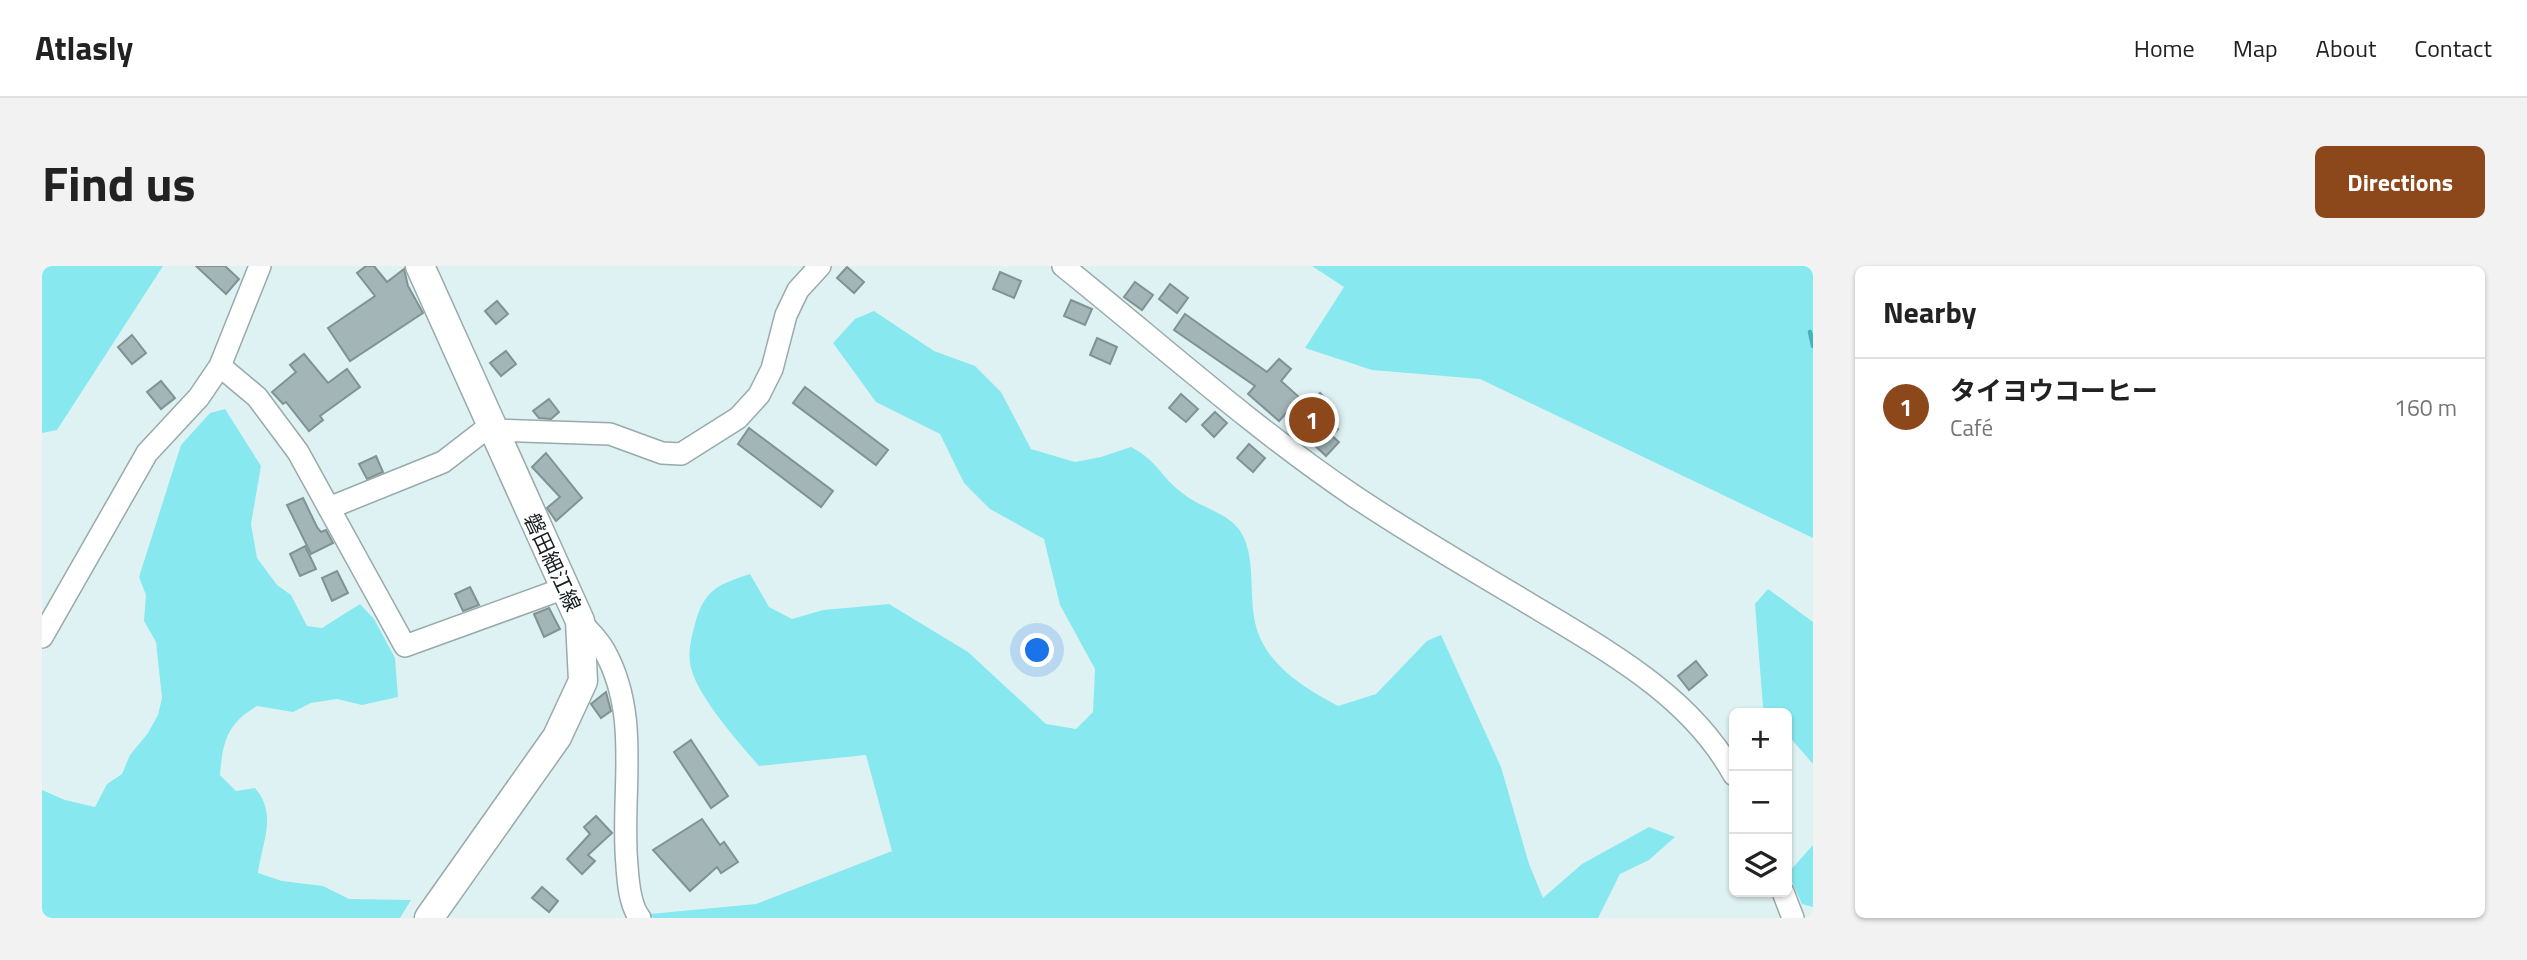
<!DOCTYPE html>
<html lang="en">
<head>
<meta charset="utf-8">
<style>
	:root { --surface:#fff; --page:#f2f2f2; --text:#222; --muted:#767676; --line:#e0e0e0; --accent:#8c481b }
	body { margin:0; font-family:"Titillium Web","Noto Sans JP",sans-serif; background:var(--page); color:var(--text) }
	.controls { position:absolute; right:21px; bottom:21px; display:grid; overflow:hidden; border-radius:10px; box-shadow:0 2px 5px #0004 }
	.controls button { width:63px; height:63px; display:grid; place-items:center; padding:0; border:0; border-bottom:2px solid var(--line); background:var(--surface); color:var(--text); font:35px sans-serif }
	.you { position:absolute; left:996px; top:385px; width:24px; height:24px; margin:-18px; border:5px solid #fff; border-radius:50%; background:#1a73e8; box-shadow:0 0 0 10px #1a73e833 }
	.badge { display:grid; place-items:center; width:46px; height:46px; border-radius:50%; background:var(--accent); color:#fff; font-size:23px; font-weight:700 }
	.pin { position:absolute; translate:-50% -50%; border:4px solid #fff; box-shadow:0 2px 7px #0006 }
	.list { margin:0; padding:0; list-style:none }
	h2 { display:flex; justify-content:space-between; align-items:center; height:91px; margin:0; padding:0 28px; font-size:30px }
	h2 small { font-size:23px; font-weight:400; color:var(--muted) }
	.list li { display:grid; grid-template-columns:46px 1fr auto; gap:21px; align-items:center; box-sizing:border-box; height:98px; padding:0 28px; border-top:2px solid var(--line) }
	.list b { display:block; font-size:26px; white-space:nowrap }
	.list p { margin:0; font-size:23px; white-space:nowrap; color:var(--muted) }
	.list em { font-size:23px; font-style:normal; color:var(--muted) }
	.icon { flex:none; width:38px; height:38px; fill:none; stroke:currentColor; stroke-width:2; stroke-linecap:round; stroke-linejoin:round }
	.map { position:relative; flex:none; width:1771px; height:652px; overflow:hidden; border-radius:10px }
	header { display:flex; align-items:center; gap:42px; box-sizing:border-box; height:98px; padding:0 35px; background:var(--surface); border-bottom:2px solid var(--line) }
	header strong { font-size:33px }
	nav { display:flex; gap:38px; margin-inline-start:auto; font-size:24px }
	.intro { display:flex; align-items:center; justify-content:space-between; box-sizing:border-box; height:168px; padding:0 42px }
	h1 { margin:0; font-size:49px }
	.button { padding:18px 32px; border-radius:10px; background:var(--accent); color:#fff; font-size:24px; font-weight:700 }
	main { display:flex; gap:42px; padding:0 42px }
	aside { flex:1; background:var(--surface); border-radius:10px; box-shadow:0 2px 5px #0004 }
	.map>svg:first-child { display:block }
</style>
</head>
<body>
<header>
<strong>Atlasly</strong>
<nav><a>Home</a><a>Map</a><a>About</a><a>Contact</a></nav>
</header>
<div class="intro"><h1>Find us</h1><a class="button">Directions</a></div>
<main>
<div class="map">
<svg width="1771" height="652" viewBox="0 0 1771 652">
	<rect width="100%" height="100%" fill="#dff2f3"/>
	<g fill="#87e9ef">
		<path d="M0,0H121L15,164L0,167Z"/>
		<path d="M1270,0H1771V272L1438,113L1330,104L1263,82L1302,21Z"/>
		<path d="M832,45L892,85L933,100L959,126L989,183L1033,196L1059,191L1089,181C1116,195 1118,210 1139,226C1161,245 1194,246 1204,277C1212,300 1208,327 1212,351C1219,396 1259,420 1296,440L1334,428L1385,375L1399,369L1459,501L1487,598L1501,632L1540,598L1607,561L1633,571L1607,594L1578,608L1556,652H611L608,648L714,638L850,585L824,489L717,500C697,477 656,431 649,402C645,386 650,369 654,354C664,322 678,318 708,308L727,341L750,353L781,344L847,338L926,386L1004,458L1034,463L1051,446L1053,403L1018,339L1002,273L948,243L922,217L898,168L834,136L791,77L813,53Z"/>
		<path d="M183,143L219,200L209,258L215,292L235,319L249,329L265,360L280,362L318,338L332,353L353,392L356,431L320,439L295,433L269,437L251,446L215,440C185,458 181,475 178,509L194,525L213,522C236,549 220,575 216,607L240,615L281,620L307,633L369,634L358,652H0V524L23,534L53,541L65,518L80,508L88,489L106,467L116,449L120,432L114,376L102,355L104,329L97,311L139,179L168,147Z"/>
		<path d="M1726,323L1771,356V498L1745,468V447H1727L1721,441L1713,338Z"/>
		<path d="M1771,579V641L1760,638L1746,607Z"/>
	</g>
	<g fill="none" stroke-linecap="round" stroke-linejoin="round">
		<path stroke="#44b4ba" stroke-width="4.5" d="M1768,66L1771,80"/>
	</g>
	<g fill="#a3b5b6" stroke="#819293" stroke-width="2">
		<path d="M154,0H183L197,13L184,28Z"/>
		<path d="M324,0H332L345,16L362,3L366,20L381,47L308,95L286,62L333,30L315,7Z"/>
		<path d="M805,1L822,16L812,27L795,12Z"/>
		<path d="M958,6L979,15L972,32L951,23Z"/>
		<path d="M1093,16L1111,29L1100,44L1082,31Z"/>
		<path d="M1128,18L1146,32L1135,47L1117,33Z"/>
		<path d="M1029,34L1050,43L1043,59L1022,50Z"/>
		<path d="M455,35L466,48L454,58L443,45Z"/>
		<path d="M1143,48L1225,106L1237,93L1249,103L1239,115L1258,132L1237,155L1206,128L1213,120L1132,64Z"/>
		<path d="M90,69L104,87L90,98L76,81Z"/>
		<path d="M1055,72L1075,81L1068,98L1048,89Z"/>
		<path d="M464,85L474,98L459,110L448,97Z"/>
		<path d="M262,88L286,117L305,103L318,121L278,150L281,154L267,165L244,136L241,138L230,126L254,106L248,99Z"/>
		<path d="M119,115L133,132L119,143L105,126Z"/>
		<path d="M763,121L846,184L834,199L751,137Z"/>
		<path d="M1278,127L1290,139L1274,156L1262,143Z"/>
		<path d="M1139,128L1156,143L1144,156L1127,142Z"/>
		<path d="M507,133L517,146L509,153L497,152L491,145Z"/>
		<path d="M1173,146L1185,157L1172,171L1160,159Z"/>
		<path d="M1287,154L1296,163L1290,170L1297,176L1284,190L1268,175Z"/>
		<path d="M707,162L791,225L779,241L696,178Z"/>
		<path d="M1207,178L1223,192L1211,206L1195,192Z"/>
		<path d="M504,187L540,232L514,255L505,242L518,231L490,201Z"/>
		<path d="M334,190L341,206L325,213L317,198Z"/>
		<path d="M261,232L275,261L279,266L284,264L291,277L269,288L245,239Z"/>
		<path d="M263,280L274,303L258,310L248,288Z"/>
		<path d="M295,305L306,327L290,335L280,312Z"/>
		<path d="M428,321L437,339L421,345L413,328Z"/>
		<path d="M507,342L518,363L502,371L492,348Z"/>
		<path d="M1654,395L1665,409L1647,424L1636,410Z"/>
		<path d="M564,426L569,445L559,452L549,438Z"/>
		<path d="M649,474L686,530L669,542L632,486Z"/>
		<path d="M554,550L570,567L546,589L553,595L540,608L525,593L548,568L542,561Z"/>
		<path d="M660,553L678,579L682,576L696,596L679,607L675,601L648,625L611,584Z"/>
		<path d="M500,621L516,635L507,646L490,632Z"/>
	</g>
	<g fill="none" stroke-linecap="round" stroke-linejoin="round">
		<g stroke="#98aaab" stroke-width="24">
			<g id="minor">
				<path d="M1021,0C1117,77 1210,161 1312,230C1373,271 1438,308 1501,346C1574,390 1650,433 1692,509"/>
				<path d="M178,100L215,131L256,186L363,380L523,322"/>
				<path d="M451,164L568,168L620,187L639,188L696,152L717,129L730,103L744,49L756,24L778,0"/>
				<path d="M287,242L401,196L449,159"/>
				<path d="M538,355C546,364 556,373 562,384C600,451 578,528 585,600C586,616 588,640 598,652"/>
				<path d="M0,371L105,187L157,131L178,100L218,0"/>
				<path d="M1741,626L1751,652"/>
			</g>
		</g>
		<g stroke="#98aaab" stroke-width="31">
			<path id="major" d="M378,0L538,355L541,415L515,471L387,652"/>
		</g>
		<use href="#minor" stroke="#fff" stroke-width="21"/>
		<use href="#major" stroke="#fff" stroke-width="28"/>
	</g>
	<g text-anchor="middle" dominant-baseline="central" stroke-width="7" stroke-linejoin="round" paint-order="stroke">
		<g font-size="21" fill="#181e1f" stroke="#fff">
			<text transform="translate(511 296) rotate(65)">磐田細江線</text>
		</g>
	</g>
</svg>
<div class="controls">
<button>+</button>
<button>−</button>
<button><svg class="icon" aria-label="layers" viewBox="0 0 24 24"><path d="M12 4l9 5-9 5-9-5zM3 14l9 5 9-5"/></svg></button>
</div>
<div class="you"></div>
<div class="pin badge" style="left:1270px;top:154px">1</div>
</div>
<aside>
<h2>Nearby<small></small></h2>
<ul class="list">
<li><span class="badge">1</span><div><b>タイヨウコーヒー</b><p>Café</p></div><em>160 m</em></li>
</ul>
</aside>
</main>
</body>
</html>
